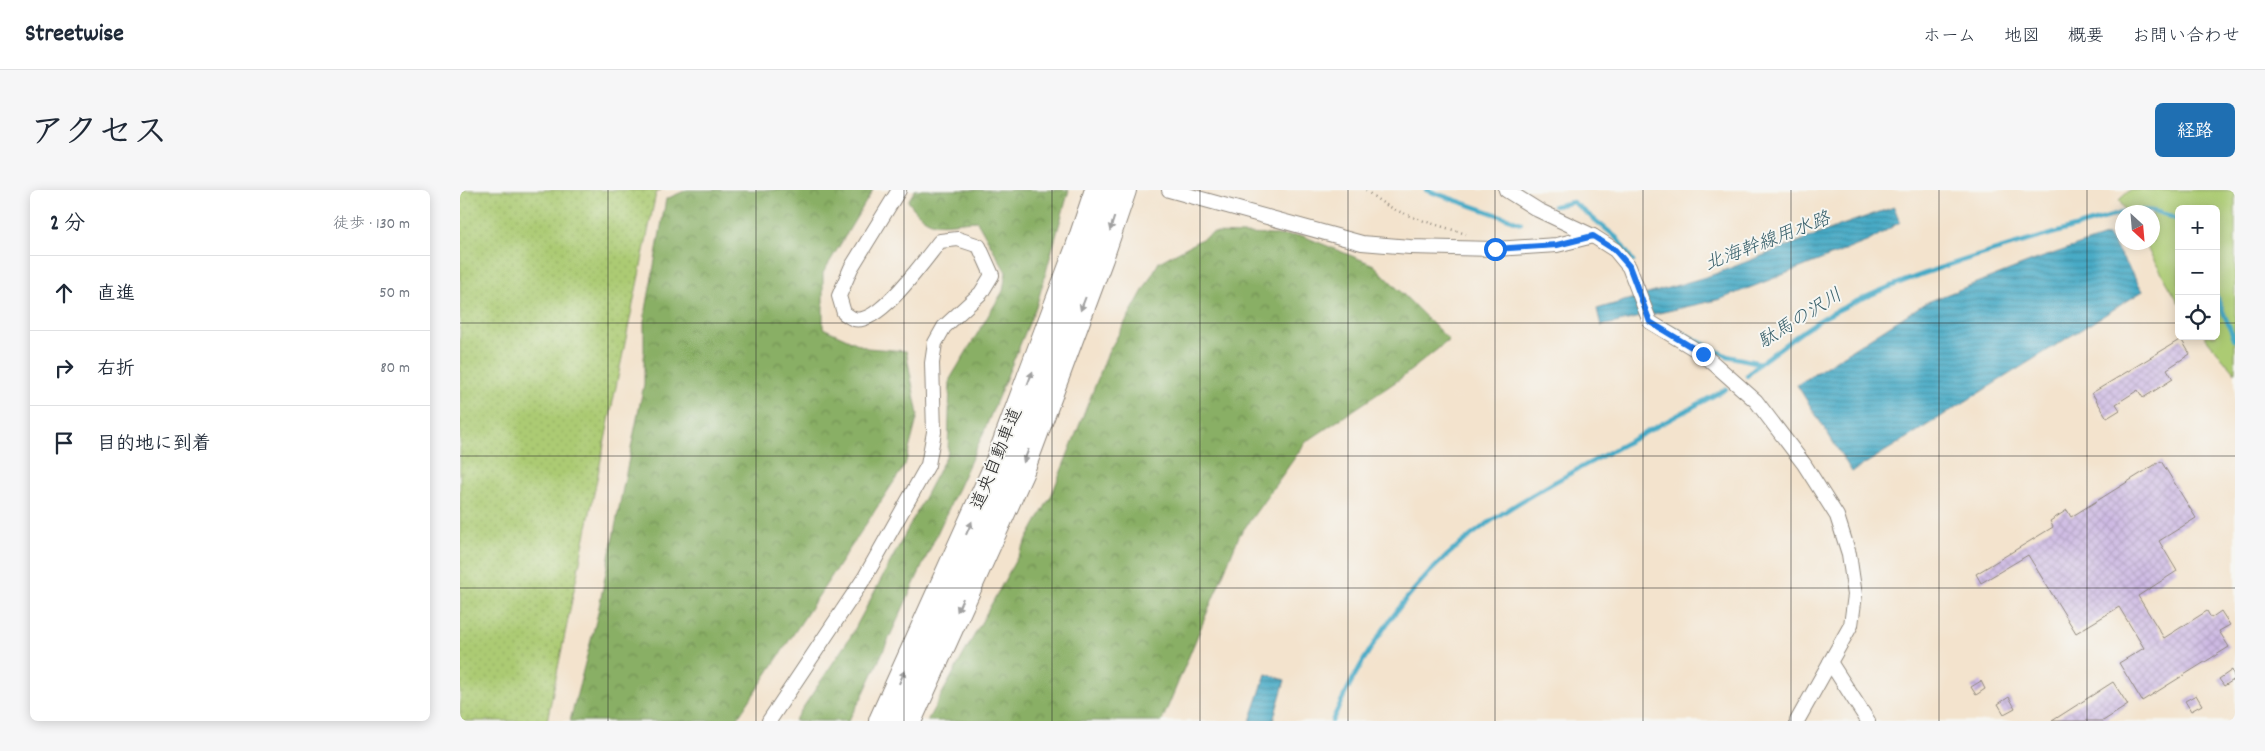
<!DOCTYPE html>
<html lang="ja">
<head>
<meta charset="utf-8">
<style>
	:root { --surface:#fff; --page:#f6f6f7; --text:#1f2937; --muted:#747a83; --line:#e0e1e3; --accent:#1f6fb2 }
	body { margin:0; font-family:Dekko,"Klee One",sans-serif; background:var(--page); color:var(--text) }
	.controls { position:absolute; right:15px; top:15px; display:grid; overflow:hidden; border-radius:8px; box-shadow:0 2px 12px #0003 }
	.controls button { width:45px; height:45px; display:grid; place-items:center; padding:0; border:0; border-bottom:1px solid var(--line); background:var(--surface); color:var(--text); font:25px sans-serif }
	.compass { position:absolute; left:1655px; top:15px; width:45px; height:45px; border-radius:50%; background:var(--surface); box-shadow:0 2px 12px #0003; rotate:154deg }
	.stop { position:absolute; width:15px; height:15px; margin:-11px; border:4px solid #1a73e8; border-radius:50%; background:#fff }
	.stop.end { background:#1a73e8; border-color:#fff; box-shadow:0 1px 5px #0008 }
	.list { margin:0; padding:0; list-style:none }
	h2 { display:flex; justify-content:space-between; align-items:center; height:65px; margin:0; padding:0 20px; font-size:21px }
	h2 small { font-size:16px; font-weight:400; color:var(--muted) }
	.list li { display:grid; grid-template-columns:32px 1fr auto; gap:15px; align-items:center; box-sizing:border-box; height:75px; padding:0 20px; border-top:1px solid var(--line) }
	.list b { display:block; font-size:19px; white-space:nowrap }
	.list em { font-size:16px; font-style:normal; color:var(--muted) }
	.icon { flex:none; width:28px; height:28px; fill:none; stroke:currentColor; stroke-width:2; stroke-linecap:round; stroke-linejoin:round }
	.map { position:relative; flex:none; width:1775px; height:531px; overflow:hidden; border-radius:8px }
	header { display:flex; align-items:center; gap:30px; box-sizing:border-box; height:70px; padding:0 25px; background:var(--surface); border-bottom:1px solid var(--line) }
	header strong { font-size:24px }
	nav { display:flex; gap:28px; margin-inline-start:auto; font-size:18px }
	.intro { display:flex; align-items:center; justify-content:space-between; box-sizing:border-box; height:120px; padding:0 30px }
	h1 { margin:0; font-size:35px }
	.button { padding:12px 22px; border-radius:8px; background:var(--accent); color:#fff; font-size:18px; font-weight:700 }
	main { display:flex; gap:30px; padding:0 30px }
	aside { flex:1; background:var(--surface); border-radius:8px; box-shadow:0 2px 12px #0003 }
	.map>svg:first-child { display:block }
</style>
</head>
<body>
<header>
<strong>Streetwise</strong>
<nav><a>ホーム</a><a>地図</a><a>概要</a><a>お問い合わせ</a></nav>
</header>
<div class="intro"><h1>アクセス</h1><a class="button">経路</a></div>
<main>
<aside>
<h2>2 分<small>徒歩 · 130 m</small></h2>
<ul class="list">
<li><svg class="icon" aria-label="ahead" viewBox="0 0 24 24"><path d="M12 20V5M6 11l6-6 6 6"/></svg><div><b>直進</b></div><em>50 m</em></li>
<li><svg class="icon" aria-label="right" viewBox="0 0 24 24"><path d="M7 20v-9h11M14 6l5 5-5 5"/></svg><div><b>右折</b></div><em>80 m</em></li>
<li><svg class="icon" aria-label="arrive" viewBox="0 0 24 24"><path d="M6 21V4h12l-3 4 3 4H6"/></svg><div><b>目的地に到着</b></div></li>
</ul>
</aside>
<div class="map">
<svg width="1775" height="531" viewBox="0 0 1775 531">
	<defs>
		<pattern id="grass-dots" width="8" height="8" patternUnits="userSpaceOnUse" patternTransform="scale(1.25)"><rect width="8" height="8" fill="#accb73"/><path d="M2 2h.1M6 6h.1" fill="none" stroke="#94ae64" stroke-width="1.8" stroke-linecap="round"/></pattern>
		<pattern id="forest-crowns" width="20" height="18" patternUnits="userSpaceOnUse" patternTransform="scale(1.25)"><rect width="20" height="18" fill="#89af65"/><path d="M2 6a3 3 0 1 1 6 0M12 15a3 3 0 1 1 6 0" fill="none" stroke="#708f53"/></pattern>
		<pattern id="water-rules" width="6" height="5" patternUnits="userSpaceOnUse" patternTransform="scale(1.25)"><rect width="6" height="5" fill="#47aac6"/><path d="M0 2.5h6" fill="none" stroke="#3b8ba1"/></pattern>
		<pattern id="building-cross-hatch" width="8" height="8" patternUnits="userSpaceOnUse" patternTransform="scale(1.25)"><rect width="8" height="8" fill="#cdb9e3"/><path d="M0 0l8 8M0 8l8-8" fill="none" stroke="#b09fc3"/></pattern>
	</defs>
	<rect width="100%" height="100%" fill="#f6f6f2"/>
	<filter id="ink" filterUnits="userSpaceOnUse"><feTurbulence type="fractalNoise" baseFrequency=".02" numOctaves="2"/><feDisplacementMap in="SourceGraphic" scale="10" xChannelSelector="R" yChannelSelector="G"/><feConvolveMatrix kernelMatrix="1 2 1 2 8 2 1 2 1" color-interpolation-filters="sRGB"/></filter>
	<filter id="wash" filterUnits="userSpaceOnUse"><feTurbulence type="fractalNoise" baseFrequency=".0096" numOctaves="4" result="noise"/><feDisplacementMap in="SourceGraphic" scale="20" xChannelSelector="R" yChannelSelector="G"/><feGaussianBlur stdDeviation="1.12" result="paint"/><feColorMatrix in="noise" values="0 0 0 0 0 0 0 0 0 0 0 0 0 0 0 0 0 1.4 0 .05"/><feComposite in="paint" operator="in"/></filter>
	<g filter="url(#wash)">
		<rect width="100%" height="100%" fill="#f3e3cd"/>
		<path fill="url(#grass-dots)" stroke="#6c7b4f" d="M0,0H201L196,3L87,531H0Z"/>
		<g fill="url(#forest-crowns)" stroke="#5a6d48">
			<path d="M227,0H413L363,83V138L407,158L446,161L458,225L445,275L276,531H110L137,427L184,194V131L206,9Z"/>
			<path d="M455,0H609L577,114L522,246L402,507L388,531H334L391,446L488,263L490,189L543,101L546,82L517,31C483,32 470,43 448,11Z"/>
			<path d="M753,43L843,46L914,75L989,150L940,189L846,252L779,346L702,531H467L592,304L648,163L699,72Z"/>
		</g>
		<path fill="#accb73" stroke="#6c7b4f" d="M1670,0H1775V183L1744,146H1756V19H1719V113L1684,53L1692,52V22H1666L1659,10Z"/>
		<g fill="url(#water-rules)" stroke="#396a78">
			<path d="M1434,17L1440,32L1409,51L1261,109L1141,136L1137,119L1252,85L1382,35Z"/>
			<path d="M1648,45L1683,101L1392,282L1337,195L1465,113L1575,70Z"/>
			<path d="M806,484L825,490L813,531H790Z"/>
		</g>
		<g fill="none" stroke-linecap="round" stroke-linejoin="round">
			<g stroke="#47aac6" stroke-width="4.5">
				<path d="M966,0L1061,33"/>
				<path d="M1094,16L1113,12L1157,48L1173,71"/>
				<path d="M1667,22C1687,18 1701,21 1719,31"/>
				<path d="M1756,105L1775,150"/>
				<path d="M1207,135L1267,166L1300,173C1321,158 1342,140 1365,127C1458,77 1562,54 1662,23"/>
				<path d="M1287,186L1300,173"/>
				<path d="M872,531C897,476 927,427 969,383C1016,334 1074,303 1133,271C1178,247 1222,223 1266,199"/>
			</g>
		</g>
		<g id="blocks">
			<g fill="url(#building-cross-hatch)">
				<path d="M1721,149L1730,164L1707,179L1713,189L1683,208L1678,200L1656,214L1660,220L1647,228L1632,203Z"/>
				<path d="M1701,271L1736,328L1699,351L1717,381L1678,406L1704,448L1747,421L1751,428L1761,421L1770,435L1759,441L1769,457L1682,511L1659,473L1684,458L1659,417L1616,443L1568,365L1521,393L1516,384L1593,337L1590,331L1607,320L1611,327Z"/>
				<path d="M1772,480L1775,489L1764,496L1759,489Z"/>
				<path d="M1521,491L1525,499L1516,505L1511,497Z"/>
				<path d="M1653,492L1668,515L1643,531H1592Z"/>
				<path d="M1736,505L1742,515L1731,521L1725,511Z"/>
				<path d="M1549,507L1555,518L1544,524L1538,514Z"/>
			</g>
		</g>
	</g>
	<g filter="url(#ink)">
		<use href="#blocks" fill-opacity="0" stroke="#8f877c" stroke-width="1"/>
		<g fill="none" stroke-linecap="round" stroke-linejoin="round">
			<g stroke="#8f877c" stroke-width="16">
				<g id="minor">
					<path d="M709,0L902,53L950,57L1035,59L1097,55L1133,46"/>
					<path d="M1046,0L1078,20L1133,46L1155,60L1169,77L1190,132L1243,164L1296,211L1344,274L1377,326L1389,364L1395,405L1391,435L1337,531"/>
					<path d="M1370,472L1408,531"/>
					<path d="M309,531L405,387L468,275L474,242L472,173L475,153L484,137L521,103L532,85L519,56L498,49L480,51C465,69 419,136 394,129C391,128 387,125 384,123L379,106L391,78L439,0"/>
				</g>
			</g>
			<g stroke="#8f877c" stroke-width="28">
				<g id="motorway">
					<path d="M422,531L537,276L618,60L638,0"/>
					<path d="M448,531L560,283L640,68L663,0"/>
				</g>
			</g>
			<path stroke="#8f877c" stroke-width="2.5" stroke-dasharray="1 4" stroke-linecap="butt" d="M906,0C932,25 973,33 1006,44"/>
			<use href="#minor" stroke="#fff" stroke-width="14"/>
			<use href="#motorway" stroke="#fff" stroke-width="26"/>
		</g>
		<defs><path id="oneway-solid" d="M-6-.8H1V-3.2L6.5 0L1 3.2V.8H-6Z" transform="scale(1.25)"/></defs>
		<g fill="#a0a0a0">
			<use href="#oneway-solid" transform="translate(652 34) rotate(108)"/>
			<use href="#oneway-solid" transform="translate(623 114) rotate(111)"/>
			<use href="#oneway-solid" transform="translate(570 188) rotate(-69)"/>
			<use href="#oneway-solid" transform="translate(566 266) rotate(111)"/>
			<use href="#oneway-solid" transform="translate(509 338) rotate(-66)"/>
			<use href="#oneway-solid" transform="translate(500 415) rotate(114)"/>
			<use href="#oneway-solid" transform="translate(442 487) rotate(-66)"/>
		</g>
	</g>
	<g fill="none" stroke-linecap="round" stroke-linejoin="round" filter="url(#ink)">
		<path stroke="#1a73e8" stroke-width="6" d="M1035,59L1097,55L1133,46L1155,60L1169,76L1190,132L1243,164"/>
	</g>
	<path fill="none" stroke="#2b2b2b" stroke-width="1" stroke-opacity="0.55" d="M148,0V531M296,0V531M444,0V531M592,0V531M740,0V531M888,0V531M1035,0V531M1183,0V531M1331,0V531M1479,0V531M1627,0V531M0,133H1719M1756,133H1775M0,266H1775M0,398H1775"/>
	<g text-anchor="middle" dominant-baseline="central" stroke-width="4" stroke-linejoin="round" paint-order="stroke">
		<g font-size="18" fill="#2b2b2b" stroke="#f6f6f2">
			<text transform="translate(538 269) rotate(-68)">道央自動車道</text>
		</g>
		<g font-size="19" font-style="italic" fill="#365e69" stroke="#f6f6f2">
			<text transform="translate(1308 53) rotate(-21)">北海幹線用水路</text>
			<text transform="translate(1341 130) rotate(-32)">駄馬の沢川</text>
		</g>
	</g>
</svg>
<div class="controls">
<button>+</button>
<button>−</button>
<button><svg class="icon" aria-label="locate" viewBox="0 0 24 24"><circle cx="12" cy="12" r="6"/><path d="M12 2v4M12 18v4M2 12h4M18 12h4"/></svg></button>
</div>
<svg class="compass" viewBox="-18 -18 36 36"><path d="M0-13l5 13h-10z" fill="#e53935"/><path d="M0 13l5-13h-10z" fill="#747a83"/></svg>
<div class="stop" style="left:1035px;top:59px"></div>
<div class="stop end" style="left:1243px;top:164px"></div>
</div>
</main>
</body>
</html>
